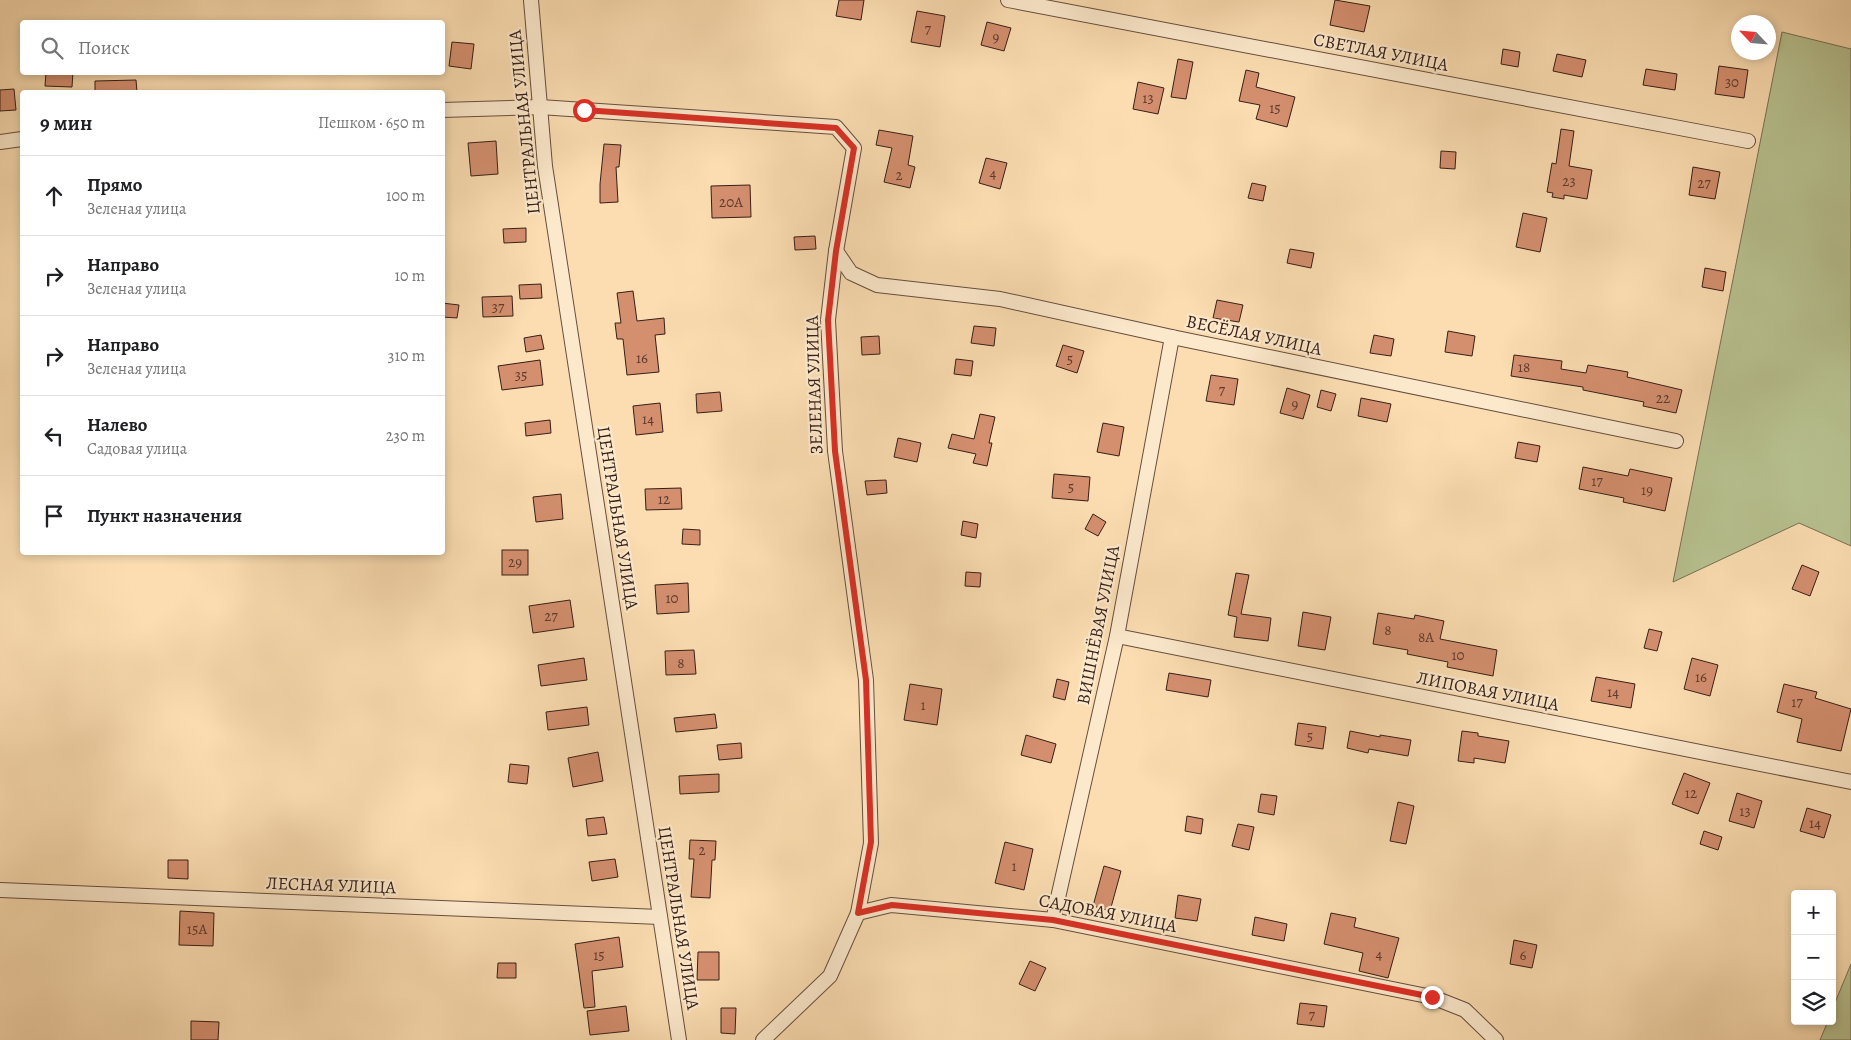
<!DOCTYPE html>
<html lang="ru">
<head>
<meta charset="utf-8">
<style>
	:root { --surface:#fff; --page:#f2f2f2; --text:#202124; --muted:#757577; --line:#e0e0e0 }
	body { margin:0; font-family:Alegreya,serif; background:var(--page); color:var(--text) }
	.controls { position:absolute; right:15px; bottom:15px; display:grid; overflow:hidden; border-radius:5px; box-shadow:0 2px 8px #0003 }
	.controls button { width:45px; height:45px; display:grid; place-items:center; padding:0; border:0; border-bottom:1px solid var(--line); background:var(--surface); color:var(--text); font:25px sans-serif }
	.compass { position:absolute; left:1731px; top:15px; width:45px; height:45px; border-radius:50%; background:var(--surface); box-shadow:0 2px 8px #0003; rotate:296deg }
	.stop { position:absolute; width:15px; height:15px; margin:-11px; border:4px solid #d93025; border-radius:50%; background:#fff }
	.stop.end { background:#d93025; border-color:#fff; box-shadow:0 1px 5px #0008 }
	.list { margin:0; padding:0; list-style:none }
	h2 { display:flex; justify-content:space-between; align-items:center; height:65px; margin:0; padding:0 20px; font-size:21px }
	h2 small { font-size:16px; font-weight:400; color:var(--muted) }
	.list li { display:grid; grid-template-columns:32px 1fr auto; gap:15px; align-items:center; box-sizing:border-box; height:80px; padding:0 20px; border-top:1px solid var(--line) }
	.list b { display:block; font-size:19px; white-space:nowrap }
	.list p { margin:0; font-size:16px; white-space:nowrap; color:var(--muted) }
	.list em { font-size:16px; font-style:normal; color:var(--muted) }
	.icon { flex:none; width:28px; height:28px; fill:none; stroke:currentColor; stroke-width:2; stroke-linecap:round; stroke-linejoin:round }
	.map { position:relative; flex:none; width:1851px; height:1040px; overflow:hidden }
	.search { position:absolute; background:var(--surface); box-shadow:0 2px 8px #0003; left:20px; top:20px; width:425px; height:55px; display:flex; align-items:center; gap:12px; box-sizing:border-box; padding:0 18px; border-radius:5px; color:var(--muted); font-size:19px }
	.panel { position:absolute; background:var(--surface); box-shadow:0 2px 8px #0003; left:20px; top:90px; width:425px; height:465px; border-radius:5px }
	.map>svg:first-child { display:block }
</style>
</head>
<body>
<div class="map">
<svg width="1851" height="1040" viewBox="0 0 1851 1040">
	<rect width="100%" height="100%" fill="#fbddb1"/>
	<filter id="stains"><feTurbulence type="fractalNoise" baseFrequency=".004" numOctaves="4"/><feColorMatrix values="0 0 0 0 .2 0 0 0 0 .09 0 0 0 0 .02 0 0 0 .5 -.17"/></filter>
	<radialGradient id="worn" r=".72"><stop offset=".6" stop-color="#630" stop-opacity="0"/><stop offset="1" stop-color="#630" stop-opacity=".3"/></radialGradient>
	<g fill="#b8c291" stroke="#777054">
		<path d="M1782,32L1851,49V546L1799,523L1673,582Z"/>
		<path d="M1851,964V1040H1820L1828,1021H1832V1010Z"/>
	</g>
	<g fill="#d48f6f" stroke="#361f17">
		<path d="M839,0H864L861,20L836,16Z"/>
		<path d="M1335,0L1370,6L1364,32L1330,25Z"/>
		<path d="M917,11L945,16L940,47L911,42Z"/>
		<path d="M987,22L1011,28L1004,51L981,45Z"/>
		<path d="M452,42L474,44L471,69L449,66Z"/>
		<path d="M1503,49L1520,52L1518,67L1501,64Z"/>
		<path d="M1557,54L1586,60L1582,77L1553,71Z"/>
		<path d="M1178,59L1193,62L1186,99L1171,97Z"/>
		<path d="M1719,66L1748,70L1744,98L1715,94Z"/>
		<path d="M1646,69L1677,74L1675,90L1643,85Z"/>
		<path d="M1246,70L1259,73L1256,87L1295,97L1287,127L1256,119L1260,105L1239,101Z"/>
		<path d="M46,72H73L72,87L45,86Z"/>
		<path d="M136,80L137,92H95V81Z"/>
		<path d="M1138,82L1164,88L1158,114L1133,109Z"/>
		<path d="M14,89L16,110L0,111V90Z"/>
		<path d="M1561,129L1574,131L1569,166L1592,170L1587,199L1564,195V199L1552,197L1553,193L1547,192L1552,163L1556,164Z"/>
		<path d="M879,130L913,136L908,165L915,167L910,188L884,182L892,148L876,145Z"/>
		<path d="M496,141L498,174L471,176L468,143Z"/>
		<path d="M604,144L621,145L619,167H616L618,202L600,203V184Z"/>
		<path d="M1441,151L1456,152L1455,169L1440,168Z"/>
		<path d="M986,158L1007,163L1000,189L979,183Z"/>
		<path d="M1693,167L1720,172L1715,199L1689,195Z"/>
		<path d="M1252,183L1266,186L1263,201L1248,198Z"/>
		<path d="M750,185L751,217L712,218L711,186Z"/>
		<path d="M1523,213L1547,218L1540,252L1516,247Z"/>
		<path d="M526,228V242L504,243L503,229Z"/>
		<path d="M815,236L816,249L795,250L794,237Z"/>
		<path d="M1290,249L1314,253L1311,268L1287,263Z"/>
		<path d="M1705,268L1726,272L1723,291L1702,287Z"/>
		<path d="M541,284L542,298L520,299L519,285Z"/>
		<path d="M633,291L637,321L664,318L665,334L655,335L659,372L627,375L623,339H617L615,323H621L617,293Z"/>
		<path d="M512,296L513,316L483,317L482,297Z"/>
		<path d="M1217,300L1243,305L1239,322L1213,318Z"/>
		<path d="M442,303L459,305L457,318L442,317Z"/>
		<path d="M974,326L996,328L994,346L971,343Z"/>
		<path d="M1448,331L1475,336L1472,356L1445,352Z"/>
		<path d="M541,335L544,349L526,352L524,338Z"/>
		<path d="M1374,335L1394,339L1391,356L1370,353Z"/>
		<path d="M879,336L880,354L862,355L861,337Z"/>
		<path d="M1063,345L1084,351L1077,373L1056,366Z"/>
		<path d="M1514,355L1562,361L1561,369L1586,373L1588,365L1628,372L1627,377L1682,390L1676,413L1643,406L1644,402L1583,390V387L1511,376Z"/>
		<path d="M956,359L973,361L971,376L954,374Z"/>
		<path d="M540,360L543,385L502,390L498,366Z"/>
		<path d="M1211,375L1238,379L1234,405L1206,401Z"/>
		<path d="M1287,388L1310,395L1303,419L1280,413Z"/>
		<path d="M1321,390L1336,394L1331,411L1317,407Z"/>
		<path d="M720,392L722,411L697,413L696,394Z"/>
		<path d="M1361,398L1391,404L1387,422L1358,416Z"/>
		<path d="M660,403L663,432L636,435L633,406Z"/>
		<path d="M980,414L995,417L989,443H992L987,466L973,463L976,454L948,448L952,434L974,439Z"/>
		<path d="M550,420L551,433L526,436L525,423Z"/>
		<path d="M1103,423L1124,427L1119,456L1097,452Z"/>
		<path d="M898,438L921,443L917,462L894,457Z"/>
		<path d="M1518,442L1540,446L1537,462L1515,458Z"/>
		<path d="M1583,467L1628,476L1630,469L1672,478L1665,511L1623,502L1624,498L1579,489Z"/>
		<path d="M1054,474L1090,477L1088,501L1052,498Z"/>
		<path d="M886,480L887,493L867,495L865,481Z"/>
		<path d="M681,488L682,509L646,510L645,489Z"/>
		<path d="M561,494L563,519L536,522L533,497Z"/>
		<path d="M1093,514L1106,522L1098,536L1085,529Z"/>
		<path d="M963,521L978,524L976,538L961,535Z"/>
		<path d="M683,529L700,530V545L682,544Z"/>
		<rect x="502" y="550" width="26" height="25"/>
		<path d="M1802,565L1819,572L1810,596L1792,589Z"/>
		<path d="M966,572L981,573L980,587L965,586Z"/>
		<path d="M1236,573L1249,575L1241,614L1271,618L1268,641L1234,637L1237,617L1228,615Z"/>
		<path d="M688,583L689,612L657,614L655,585Z"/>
		<path d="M570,600L574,627L533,633L529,606Z"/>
		<path d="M1303,612L1331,617L1325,650L1298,646Z"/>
		<path d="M1378,613L1414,619L1415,615L1444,621L1440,639L1497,650L1493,676L1447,667L1448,662L1407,654L1408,650L1373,644Z"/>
		<path d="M1649,629L1662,632L1657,651L1644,648Z"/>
		<path d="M694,650L696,674L666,675L665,651Z"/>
		<path d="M584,658L587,680L541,686L538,665Z"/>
		<path d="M1692,658L1718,665L1710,696L1684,689Z"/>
		<path d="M1169,673L1211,680L1208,697L1166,690Z"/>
		<path d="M1596,677L1635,684L1631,708L1591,701Z"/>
		<path d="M1057,679L1069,682L1065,700L1053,697Z"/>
		<path d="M910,684L942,689L937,725L904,720Z"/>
		<path d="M1784,684L1817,692L1815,698L1851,709L1841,751L1797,742L1802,719L1777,712Z"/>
		<path d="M587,707L589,725L548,730L546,712Z"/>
		<path d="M715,714L717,728L676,732L674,718Z"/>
		<path d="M1298,723L1326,727L1323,749L1295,745Z"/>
		<path d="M1350,731L1380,737V735L1411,740L1408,756L1369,749L1368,753L1347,748Z"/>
		<path d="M1462,731L1478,733V736L1509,741L1505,763L1474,758V763L1458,761Z"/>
		<path d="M1026,735L1056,744L1051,763L1021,755Z"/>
		<path d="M741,743L742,758L719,760L717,745Z"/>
		<path d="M598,752L603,781L573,787L568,758Z"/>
		<path d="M510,764L529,766L527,784L508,782Z"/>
		<path d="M1684,773L1710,783L1698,814L1672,804Z"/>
		<path d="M719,774V792L680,794L679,776Z"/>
		<path d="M1737,793L1762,801L1754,828L1729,821Z"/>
		<path d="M1261,794L1277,796L1274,815L1258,812Z"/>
		<path d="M1398,802L1414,806L1406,844L1390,841Z"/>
		<path d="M1807,808L1831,815L1824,838L1800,831Z"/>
		<path d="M1187,816L1203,819L1201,834L1185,831Z"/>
		<path d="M604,817L607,834L588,836L586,819Z"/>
		<path d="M1238,824L1254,827L1249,850L1232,846Z"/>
		<path d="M1704,831L1722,837L1718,850L1700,844Z"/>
		<path d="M690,840L716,841L715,860H712L710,898L691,897L694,859H689Z"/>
		<path d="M1005,842L1033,849L1024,890L995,883Z"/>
		<path d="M615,859L618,877L592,881L589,862Z"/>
		<path d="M168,860H188V879L168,878Z"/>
		<path d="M1104,866L1121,871L1110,911L1093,906Z"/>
		<path d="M1178,895L1201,899L1197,921L1175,918Z"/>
		<path d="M180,911L214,913L213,946L179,945Z"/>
		<path d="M1331,913L1356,918L1354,927L1399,938L1388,978L1359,971L1363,953L1324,944Z"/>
		<path d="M1255,917L1287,924L1284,941L1252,935Z"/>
		<path d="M619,937L623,967L592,971L595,1007L584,1008L575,944Z"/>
		<path d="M1514,940L1537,945L1532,968L1510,964Z"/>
		<path d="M698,952H719V980H697Z"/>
		<path d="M1030,961L1046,968L1035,991L1019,984Z"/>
		<path d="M498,963H516V978H497Z"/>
		<path d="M1300,1003L1327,1006L1324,1027L1297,1024Z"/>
		<path d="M626,1006L629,1031L590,1035L587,1011Z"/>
		<path d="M721,1008H736L735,1034L721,1033Z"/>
		<path d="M191,1021L219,1022L218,1040H191Z"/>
	</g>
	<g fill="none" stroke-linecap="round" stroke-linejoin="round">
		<g stroke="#674e3e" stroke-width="16">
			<g id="minor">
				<path d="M531,0L545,166L679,1040"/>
				<path d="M1008,0L1748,141"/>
				<path d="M442,110L540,107L836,127L854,148L836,251L828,320L835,451L866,680L871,843L858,913"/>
				<path d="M0,142L22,139"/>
				<path d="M836,251L851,273L877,285L1000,299L1172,337L1676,441"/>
				<path d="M1117,636L1851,782"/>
				<path d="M0,890L660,917"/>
				<path d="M1053,920L1117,636L1172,337"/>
				<path d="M763,1040L830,976L858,913L891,905L1053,920L1432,997L1465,1010L1496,1040"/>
			</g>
		</g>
		<use href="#minor" stroke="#fce9cc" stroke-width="14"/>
	</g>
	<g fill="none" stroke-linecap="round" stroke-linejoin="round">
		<path stroke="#d93025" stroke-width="6" d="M584,110L836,128L854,148L836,251L828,320L835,451L866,680L871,842L858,913L892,905L1053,920L1432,997"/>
	</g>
	<g text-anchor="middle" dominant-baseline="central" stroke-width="4.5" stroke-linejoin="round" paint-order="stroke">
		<g font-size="15" fill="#5e3b2d">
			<text x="928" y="29">7</text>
			<text x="996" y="37">9</text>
			<text x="1732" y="82">30</text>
			<text x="1148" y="98">13</text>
			<text x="1275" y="108">15</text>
			<text x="993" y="173">4</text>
			<text x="899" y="175">2</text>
			<text x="1569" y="181">23</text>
			<text x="1704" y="183">27</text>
			<text x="731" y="202">20А</text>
			<text x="498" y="307">37</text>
			<text x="642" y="358">16</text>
			<text x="1070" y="359">5</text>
			<text x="1524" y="367">18</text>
			<text x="521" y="375">35</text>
			<text x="1222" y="390">7</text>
			<text x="1663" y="398">22</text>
			<text x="1295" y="404">9</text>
			<text x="648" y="419">14</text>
			<text x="1597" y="481">17</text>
			<text x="1071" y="487">5</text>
			<text x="1647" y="490">19</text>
			<text x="664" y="499">12</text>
			<text x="515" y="562">29</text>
			<text x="672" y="598">10</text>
			<text x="551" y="616">27</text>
			<text x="1388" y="630">8</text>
			<text x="1426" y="637">8А</text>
			<text x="1458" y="655">10</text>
			<text x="681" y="663">8</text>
			<text x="1701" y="677">16</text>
			<text x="1613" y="692">14</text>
			<text x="1797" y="702">17</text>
			<text x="923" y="705">1</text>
			<text x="1310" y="736">5</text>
			<text x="1691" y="793">12</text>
			<text x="1745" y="811">13</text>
			<text x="1815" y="823">14</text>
			<text x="702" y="850">2</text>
			<text x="1014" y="866">1</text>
			<text x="197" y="929">15А</text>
			<text x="1379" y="954">4</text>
			<text x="599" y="955">15</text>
			<text x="1523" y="955">6</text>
			<text x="1312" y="1015">7</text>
		</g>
		<g font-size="18" fill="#361f17" stroke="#fce9cc">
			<text transform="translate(1381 52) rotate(11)">СВЕТЛАЯ УЛИЦА</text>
			<text transform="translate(524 122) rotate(-96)">ЦЕНТРАЛЬНАЯ УЛИЦА</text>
			<text transform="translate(1254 335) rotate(12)">ВЕСЁЛАЯ УЛИЦА</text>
			<text transform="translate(814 385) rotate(-92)">ЗЕЛЕНАЯ УЛИЦА</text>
			<text transform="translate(618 518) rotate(81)">ЦЕНТРАЛЬНАЯ УЛИЦА</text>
			<text transform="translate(1098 625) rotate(-79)">ВИШНЁВАЯ УЛИЦА</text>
			<text transform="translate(1488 691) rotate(11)">ЛИПОВАЯ УЛИЦА</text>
			<text transform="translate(331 885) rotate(2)">ЛЕСНАЯ УЛИЦА</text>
			<text transform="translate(1108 913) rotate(11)">САДОВАЯ УЛИЦА</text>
			<text transform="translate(679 918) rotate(81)">ЦЕНТРАЛЬНАЯ УЛИЦА</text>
		</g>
	</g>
	<rect width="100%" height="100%" filter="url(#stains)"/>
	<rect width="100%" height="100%" fill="url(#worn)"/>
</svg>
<div class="controls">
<button>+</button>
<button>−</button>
<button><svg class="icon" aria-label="layers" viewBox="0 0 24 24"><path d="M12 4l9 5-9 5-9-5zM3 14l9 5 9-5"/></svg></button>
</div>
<svg class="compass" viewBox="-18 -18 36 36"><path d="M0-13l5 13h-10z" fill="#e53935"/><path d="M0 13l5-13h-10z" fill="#757577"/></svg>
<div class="stop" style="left:584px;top:110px"></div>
<div class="stop end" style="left:1432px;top:997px"></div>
<div class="search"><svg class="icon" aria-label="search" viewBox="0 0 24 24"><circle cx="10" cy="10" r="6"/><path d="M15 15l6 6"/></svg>Поиск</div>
<section class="panel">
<h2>9 мин<small>Пешком · 650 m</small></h2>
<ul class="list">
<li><svg class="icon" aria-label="ahead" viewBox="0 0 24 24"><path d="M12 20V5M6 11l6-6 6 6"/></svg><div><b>Прямо</b><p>Зеленая улица</p></div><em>100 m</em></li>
<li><svg class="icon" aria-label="right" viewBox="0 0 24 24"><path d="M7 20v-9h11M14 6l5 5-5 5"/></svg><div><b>Направо</b><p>Зеленая улица</p></div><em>10 m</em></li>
<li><svg class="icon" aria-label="right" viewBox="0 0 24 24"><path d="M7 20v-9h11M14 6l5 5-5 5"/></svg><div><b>Направо</b><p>Зеленая улица</p></div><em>310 m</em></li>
<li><svg class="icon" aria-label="left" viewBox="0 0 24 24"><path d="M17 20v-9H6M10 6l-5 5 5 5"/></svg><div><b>Налево</b><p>Садовая улица</p></div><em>230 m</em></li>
<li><svg class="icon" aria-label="arrive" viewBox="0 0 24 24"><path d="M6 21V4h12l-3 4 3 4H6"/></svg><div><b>Пункт назначения</b></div></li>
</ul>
</section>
</div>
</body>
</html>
